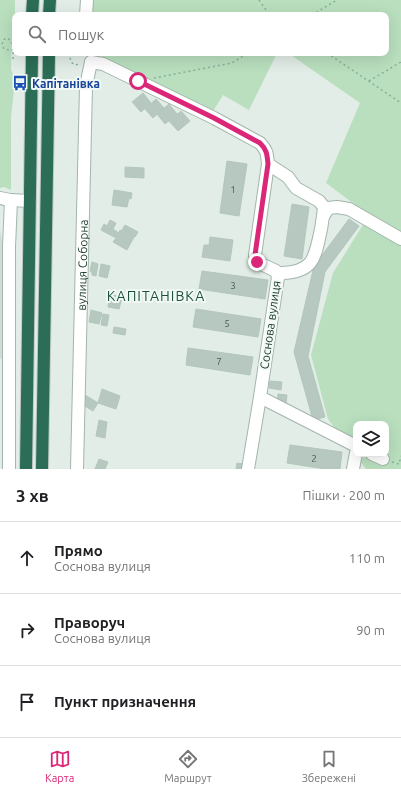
<!DOCTYPE html>
<html lang="uk">
<head>
<meta charset="utf-8">
<style>
	:root { --surface:#fff; --page:#f2f2f2; --text:#202124; --muted:#757577; --line:#e0e0e0; --accent:#db2777 }
	body { margin:0; font-family:Ubuntu,sans-serif; background:var(--page); color:var(--text) }
	.controls { position:absolute; right:12px; bottom:12px; display:grid; overflow:hidden; border-radius:8px; box-shadow:0 4px 16px #0002 }
	.controls button { width:36px; height:36px; display:grid; place-items:center; padding:0; border:0; border-bottom:1px solid var(--line); background:var(--surface); color:var(--text); font:20px sans-serif }
	.stop { position:absolute; width:12px; height:12px; margin:-9px; border:3px solid #db2777; border-radius:50%; background:#fff }
	.stop.end { background:#db2777; border-color:#fff; box-shadow:0 1px 4px #0008 }
	.list { margin:0; padding:0; list-style:none }
	h2 { display:flex; justify-content:space-between; align-items:center; height:52px; margin:0; padding:0 16px; font-size:17px }
	h2 small { font-size:13px; font-weight:400; color:var(--muted) }
	.list li { display:grid; grid-template-columns:26px 1fr auto; gap:12px; align-items:center; box-sizing:border-box; height:72px; padding:0 16px; border-top:1px solid var(--line) }
	.list b { display:block; font-size:15px; white-space:nowrap }
	.list p { margin:0; font-size:13px; white-space:nowrap; color:var(--muted) }
	.list em { font-size:13px; font-style:normal; color:var(--muted) }
	.icon { flex:none; width:22px; height:22px; fill:none; stroke:currentColor; stroke-width:2; stroke-linecap:round; stroke-linejoin:round }
	.map { position:relative; flex:none; width:401px; height:469px; overflow:hidden }
	.search { position:absolute; background:var(--surface); box-shadow:0 4px 16px #0002; left:12px; right:12px; top:12px; height:44px; display:flex; align-items:center; gap:10px; box-sizing:border-box; padding:0 14px; border-radius:8px; color:var(--muted); font-size:15px }
	.sheet { height:268px; background:var(--surface) }
	nav { display:flex; justify-content:space-around; align-items:center; box-sizing:border-box; height:56px; border-top:1px solid var(--line); background:var(--surface); font-size:11px; color:var(--muted) }
	nav a { display:grid; justify-items:center; gap:2px }
	nav .on { color:var(--accent) }
	.map>svg:first-child { display:block }
</style>
</head>
<body>
<div class="map">
<svg width="401" height="469" viewBox="0 0 401 469">
	<rect width="100%" height="100%" fill="#e1ede6"/>
	<path fill="#cfddd5" d="M0,230L3,246L2,359L0,358Z"/>
	<g fill="#b9dfbe" fill-rule="evenodd">
		<path d="M0,0H15V27L12,31L11,69L15,81L11,117V190L4,187L0,188Z"/>
		<path d="M93,0H401V469H366L328,419L311,355L333,273L369,215L326,183L360,103L288,53H386V15H92ZM356,424H386V454H356Z"/>
		<path d="M98,53H277L249,110L223,95L212,113L109,62Z"/>
	</g>
	<g fill="#b6c8bf" stroke="#b3c7bc">
		<path d="M143,93L151,103L141,112L132,102Z"/>
		<path d="M156,99L164,108L153,118L145,109Z"/>
		<path d="M169,104L177,114L165,124L157,114Z"/>
		<path d="M181,111L190,121L178,131L169,121Z"/>
		<path d="M227,161L247,164L239,216L220,213Z"/>
		<path d="M125,167L144,168V178L125,177Z"/>
		<path d="M114,190L132,193L131,199L129,198L127,207L112,205Z"/>
		<path d="M292,204L309,207L302,259L284,256Z"/>
		<path d="M349,219L359,226L325,272L308,356L325,417L313,420L294,352L314,266Z"/>
		<path d="M110,220L116,223L113,229L119,233L120,230L134,237L127,250L113,242L116,238L101,230L104,224L107,226Z"/>
		<path d="M125,225L138,232L135,237L122,230Z"/>
		<path d="M210,237L233,240L230,261L202,257L204,245H209Z"/>
		<path d="M92,262L98,264L96,276L92,275V272L90,271Z"/>
		<path d="M101,264L110,266L107,278L99,276Z"/>
		<path d="M202,271L268,280L265,299L199,289Z"/>
		<path d="M110,294L122,297L119,309L108,307Z"/>
		<path d="M196,309L261,319L258,337L193,327Z"/>
		<path d="M91,310L102,313L99,324L89,322Z"/>
		<path d="M103,314L109,315L107,326L101,325Z"/>
		<path d="M114,327L126,329L125,335L113,333Z"/>
		<path d="M188,348L253,357L250,375L186,365Z"/>
		<path d="M270,381L282,382L281,390L269,388Z"/>
		<path d="M102,389L120,396L116,409L98,403Z"/>
		<path d="M278,394L287,395L286,404H277Z"/>
		<path d="M85,395L98,403L93,411L80,403Z"/>
		<path d="M99,420L107,422L105,438L96,436Z"/>
		<path d="M290,445L342,452L340,469H325L287,463Z"/>
		<path d="M99,459L108,462L105,469H95Z"/>
		<path d="M237,463L243,464L242,469H236Z"/>
	</g>
	<g fill="none" stroke-linecap="round" stroke-linejoin="round">
		<g stroke="#a3b5ac" stroke-width="14">
			<g id="minor">
				<path d="M86,15L87,0"/>
				<path d="M91,62L103,64L214,118L260,143C267,150 267,154 268,164L255,255L257,262L276,271L278,277L260,397L248,469"/>
				<path d="M268,164L288,177L296,188L319,201L324,207L323,216"/>
				<path d="M0,198L10,200L30,201"/>
				<path d="M278,277L282,273C315,272 315,256 321,229C322,225 322,220 323,217C324,214 327,211 328,208L337,207L349,209L401,239"/>
				<path d="M260,397L356,446"/>
				<path d="M372,454L383,459"/>
				<path d="M9,469V247L11,200"/>
				<path id="s1" d="M77,469L86,86L91,62"/>
				<path d="M353,469L356,453"/>
			</g>
		</g>
		<g stroke="#c1c9c6" stroke-width="14">
			<g id="highway">
				<path d="M32,15L33,0"/>
				<path d="M49,15L50,0"/>
				<path d="M26,469L32,53"/>
				<path d="M42,469L49,53"/>
			</g>
		</g>
		<g stroke="#80b29c" stroke-width="1.5" stroke-dasharray="2 3" stroke-linecap="butt">
			<path d="M259,0L268,13L270,15"/>
			<path d="M312,15L337,0"/>
			<path d="M69,53L70,58L72,63L76,65L80,63"/>
			<path d="M327,53L401,103"/>
			<path d="M13,59C13,51 15,42 7,38L3,40L2,45L4,49C8,50 11,50 15,50"/>
			<path d="M154,78L232,63L248,53"/>
			<path d="M369,81L401,62"/>
			<path d="M392,462L399,464L401,456"/>
		</g>
		<use href="#minor" stroke="#fff" stroke-width="12"/>
		<use href="#highway" stroke="#2b6d56" stroke-width="12"/>
	</g>
	<g fill="none" stroke-linecap="round" stroke-linejoin="round">
		<path stroke="#db2777" stroke-width="5" d="M138,81L214,118L260,143C267,150 267,154 268,164L255,255L257,262"/>
	</g>
	<defs>
		<g id="bus-bare" transform="scale(1.2)"><path d="M-5-6H5V4H4V6H2V4H-2V6H-4V4H-5ZM-3.5-4V0h7V-4ZM-3.5 1.2v1.5H-2V1.2ZM2 1.2v1.5H3.5V1.2Z" fill="#1a4fb4" stroke="#f2f9f5" stroke-width="2.5" paint-order="stroke"/></g>
	</defs>
	<g fill-rule="evenodd">
		<use href="#bus-bare" x="20" y="83"/>
	</g>
	<g text-anchor="middle" dominant-baseline="central" stroke-width="4" stroke-linejoin="round" paint-order="stroke">
		<g font-size="10" fill="#466155">
			<text x="233" y="189">1</text>
			<text x="233" y="285">3</text>
			<text x="227" y="323">5</text>
			<text x="219" y="361">7</text>
			<text x="314" y="458">2</text>
		</g>
		<g font-size="12" font-weight="bold" fill="#164399" stroke="#f2f9f5" text-anchor="start">
			<text x="32" y="83">Капітанівка</text>
		</g>
		<g font-size="12" fill="#203f32" stroke="#f2f9f5">
			<text stroke="none"><textPath href="#s1" startOffset="204">вулиця Соборна</textPath></text>
			<text transform="translate(270 325) rotate(-82)">Соснова вулиця</text>
		</g>
		<g font-size="14" letter-spacing="1" fill="#1b523d" stroke="#f2f9f5">
			<text x="156" y="296">КАПІТАНІВКА</text>
		</g>
	</g>
</svg>
<div class="controls">
<button><svg class="icon" aria-label="layers" viewBox="0 0 24 24"><path d="M12 4l9 5-9 5-9-5zM3 14l9 5 9-5"/></svg></button>
</div>
<div class="stop" style="left:138px;top:81px"></div>
<div class="stop end" style="left:257px;top:262px"></div>
<div class="search"><svg class="icon" aria-label="search" viewBox="0 0 24 24"><circle cx="10" cy="10" r="6"/><path d="M15 15l6 6"/></svg>Пошук</div>
</div>
<section class="sheet">
<h2>3 хв<small>Пішки · 200 m</small></h2>
<ul class="list">
<li><svg class="icon" aria-label="ahead" viewBox="0 0 24 24"><path d="M12 20V5M6 11l6-6 6 6"/></svg><div><b>Прямо</b><p>Соснова вулиця</p></div><em>110 m</em></li>
<li><svg class="icon" aria-label="right" viewBox="0 0 24 24"><path d="M7 20v-9h11M14 6l5 5-5 5"/></svg><div><b>Праворуч</b><p>Соснова вулиця</p></div><em>90 m</em></li>
<li><svg class="icon" aria-label="arrive" viewBox="0 0 24 24"><path d="M6 21V4h12l-3 4 3 4H6"/></svg><div><b>Пункт призначення</b></div></li>
</ul>
</section>
<nav>
<a class="on"><svg class="icon" aria-label="map" viewBox="0 0 24 24"><path d="M3 6l6-2 6 2 6-2v14l-6 2-6-2-6 2zM9 4v14M15 6v14"/></svg>Карта</a>
<a><svg class="icon" aria-label="directions" viewBox="0 0 24 24"><path d="M12 3l9 9-9 9-9-9zM9 14v-3h6M13 9l2 2-2 2"/></svg>Маршрут</a>
<a><svg class="icon" aria-label="saved" viewBox="0 0 24 24"><path d="M7 4h10v16l-5-4-5 4z"/></svg>Збережені</a>
</nav>
</body>
</html>
